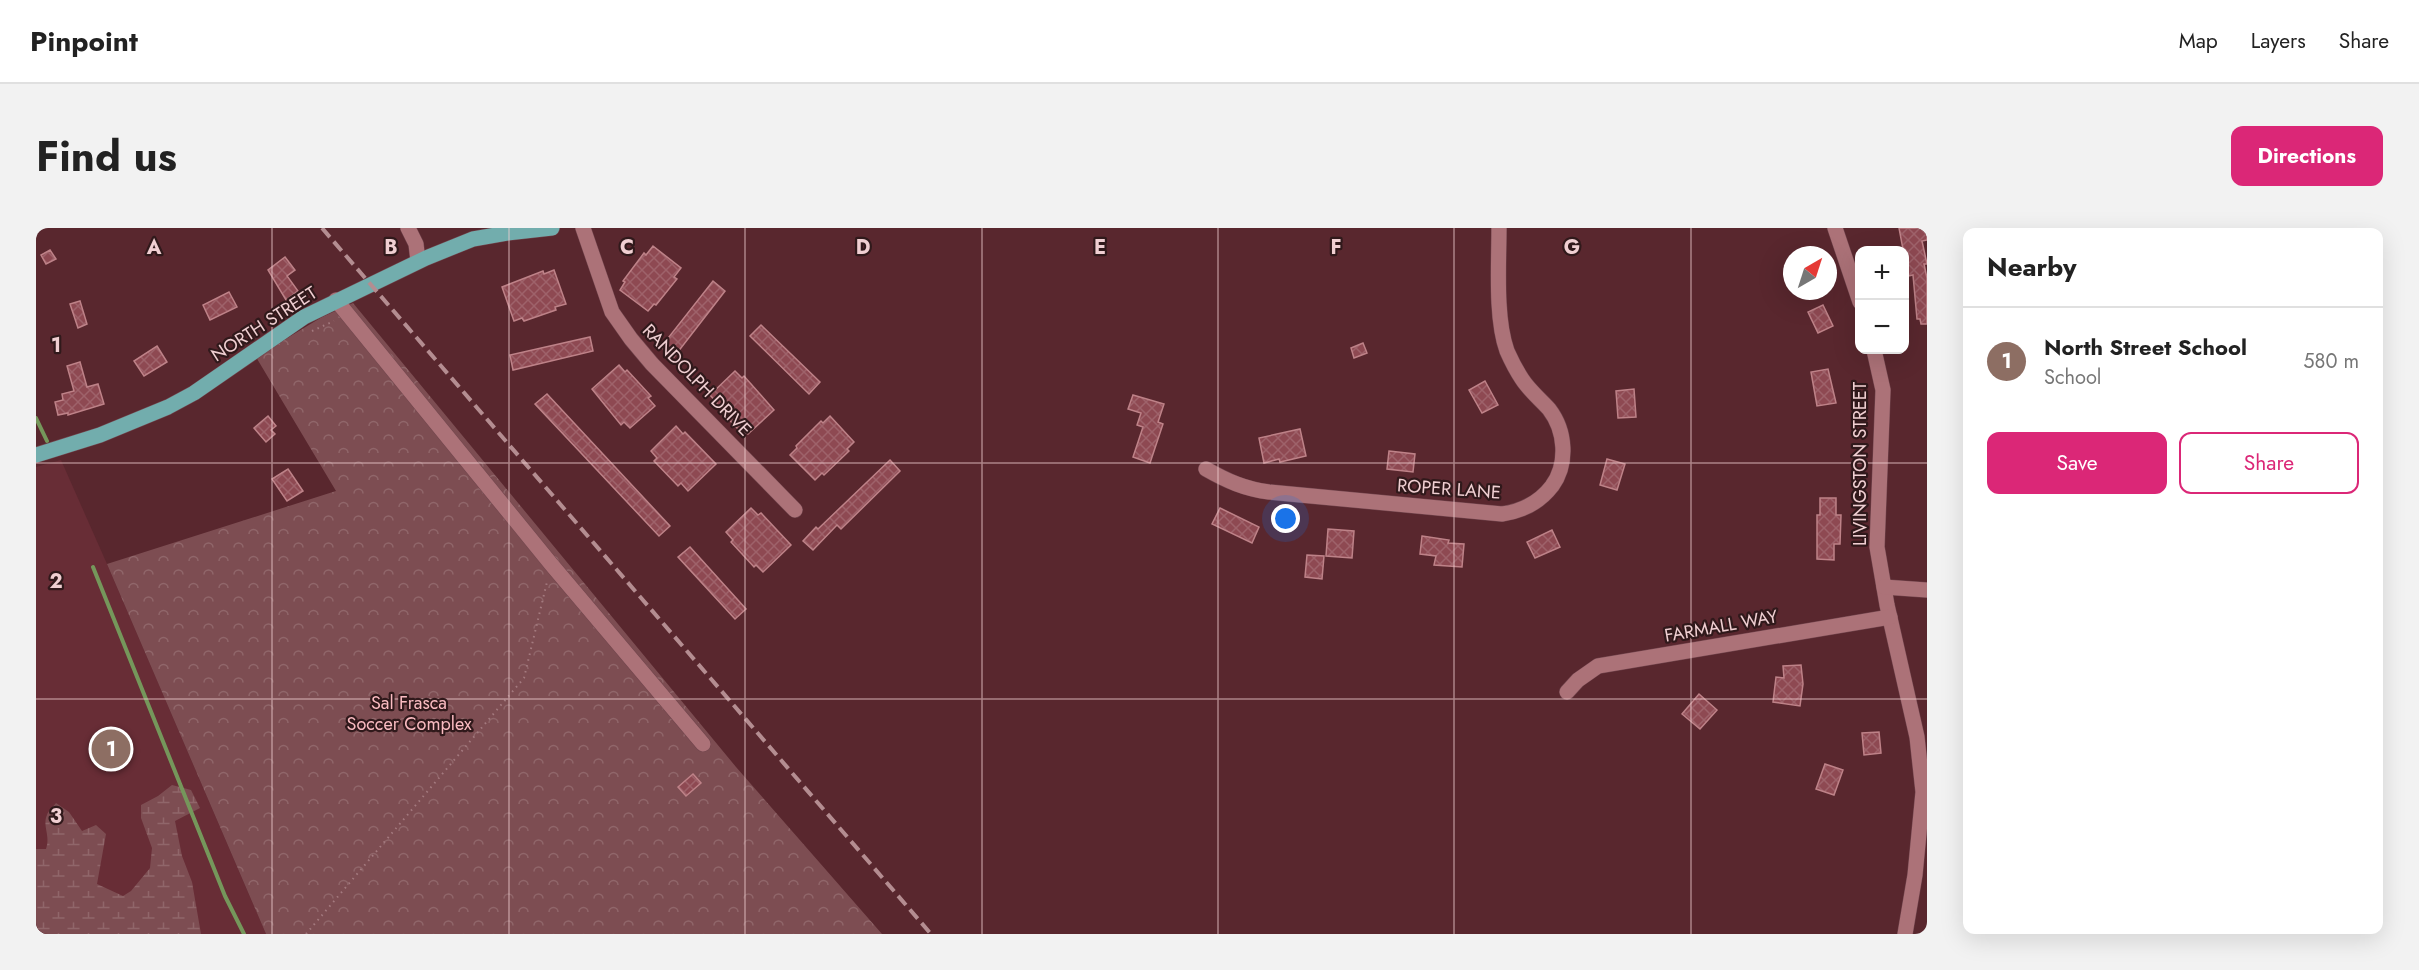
<!DOCTYPE html>
<html lang="en">
<head>
<meta charset="utf-8">
<style>
	:root { --surface:#fff; --page:#f2f2f2; --text:#222; --muted:#767676; --line:#e0e0e0; --accent:#db2777 }
	body { margin:0; font-family:Jost,sans-serif; background:var(--page); color:var(--text) }
	.controls { position:absolute; right:18px; top:18px; display:grid; overflow:hidden; border-radius:12px; box-shadow:0 6px 24px #0002 }
	.controls button { width:54px; height:54px; display:grid; place-items:center; padding:0; border:0; border-bottom:2px solid var(--line); background:var(--surface); color:var(--text); font:30px sans-serif }
	.compass { position:absolute; left:1747px; top:18px; width:54px; height:54px; border-radius:50%; background:var(--surface); box-shadow:0 6px 24px #0002; rotate:39deg }
	.you { position:absolute; left:1250px; top:291px; width:21px; height:21px; margin:-15px; border:4px solid #fff; border-radius:50%; background:#1a73e8; box-shadow:0 0 0 9px #1a73e833 }
	.badge { display:grid; place-items:center; width:39px; height:39px; border-radius:50%; background:var(--accent); color:#fff; font-size:20px; font-weight:700 }
	.pin { position:absolute; translate:-50% -50%; border:3px solid #fff; box-shadow:0 2px 6px #0006 }
	.list { margin:0; padding:0; list-style:none }
	h2 { display:flex; justify-content:space-between; align-items:center; height:78px; margin:0; padding:0 24px; font-size:26px }
	h2 small { font-size:20px; font-weight:400; color:var(--muted) }
	.list li { display:grid; grid-template-columns:39px 1fr auto; gap:18px; align-items:center; box-sizing:border-box; height:108px; padding:0 24px; border-top:2px solid var(--line) }
	.list b { display:block; font-size:22px; white-space:nowrap }
	.list p { margin:0; font-size:20px; white-space:nowrap; color:var(--muted) }
	.list em { font-size:20px; font-style:normal; color:var(--muted) }
	.actions { display:flex; gap:12px; padding:18px 24px }
	.actions a { flex:1; padding:14px 0; border:2px solid var(--accent); border-radius:12px; text-align:center; font-size:21px; color:var(--accent) }
	.actions .main { background:var(--accent); color:#fff }
	.map { position:relative; flex:none; width:1891px; height:706px; overflow:hidden; border-radius:12px }
	header { display:flex; align-items:center; gap:36px; box-sizing:border-box; height:84px; padding:0 30px; background:var(--surface); border-bottom:2px solid var(--line) }
	header strong { font-size:28px }
	nav { display:flex; gap:33px; margin-inline-start:auto; font-size:21px }
	.intro { display:flex; align-items:center; justify-content:space-between; box-sizing:border-box; height:144px; padding:0 36px }
	h1 { margin:0; font-size:42px }
	.button { padding:15px 27px; border-radius:12px; background:var(--accent); color:#fff; font-size:21px; font-weight:700 }
	main { display:flex; gap:36px; padding:0 36px }
	aside { flex:1; background:var(--surface); border-radius:12px; box-shadow:0 6px 24px #0002 }
	.map>svg:first-child { display:block }
</style>
</head>
<body>
<header>
<strong>Pinpoint</strong>
<nav><a>Map</a><a>Layers</a><a>Share</a></nav>
</header>
<div class="intro"><h1>Find us</h1><a class="button">Directions</a></div>
<main>
<div class="map">
<svg width="1891" height="706" viewBox="0 0 1891 706">
	<defs>
		<pattern id="wetland-marsh" width="20" height="14" patternUnits="userSpaceOnUse" patternTransform="scale(1.5)"><rect width="20" height="14" fill="#7d4d52"/><path d="M1 5h8M5 5V1M11 12h8M15 12V8" fill="none" stroke="#90666a"/></pattern>
		<pattern id="park-crowns" width="20" height="18" patternUnits="userSpaceOnUse" patternTransform="scale(1.5)"><rect width="20" height="18" fill="#7d4d52"/><path d="M2 6a3 3 0 1 1 6 0M12 15a3 3 0 1 1 6 0" fill="none" stroke="#90666a"/></pattern>
		<pattern id="building-cross-hatch" width="8" height="8" patternUnits="userSpaceOnUse" patternTransform="scale(1.5)"><rect width="8" height="8" fill="#8e4952"/><path d="M0 0l8 8M0 8l8-8" fill="none" stroke="#9e626a"/></pattern>
	</defs>
	<rect width="100%" height="100%" fill="#59272e"/>
	<path fill="#682d36" d="M25,232L71,336L230,706H0V239Z"/>
	<path fill="url(#wetland-marsh)" d="M136,557L155,562L164,580L139,593L146,628L156,654L165,706H0V621H10C15,608 6,598 11,587C12,583 17,579 20,575L33,584L46,603L60,597L70,606L61,656L87,668L95,663L114,640L116,620L105,590V577L122,568Z"/>
	<path fill="url(#park-crowns)" d="M317,75L700,539L846,706H230L71,336L300,263L220,129L286,89Z"/>
	<g fill="none" stroke-linecap="round" stroke-linejoin="round">
		<g stroke="#75975b" stroke-width="4">
			<path d="M0,190L11,213"/>
			<path d="M57,339L189,668L208,706"/>
		</g>
	</g>
	<g fill="url(#building-cross-hatch)" stroke="#be8288" stroke-width="1.5">
		<path d="M1863,0H1891V12L1886,13L1891,36H1888L1891,50V96H1885L1884,91H1881L1877,47L1872,48Z"/>
		<path d="M617,18L645,40L638,49L641,51L620,77L618,76L612,83L584,62L589,54L587,53L608,25L610,27Z"/>
		<path d="M14,22L20,31L10,36L5,27Z"/>
		<path d="M249,29L259,42L251,48L262,63L250,72L232,42Z"/>
		<path d="M518,42L530,76L519,79L520,82L488,93L486,90L478,93L466,59L507,43L508,46Z"/>
		<path d="M677,53L689,63L638,129L625,119Z"/>
		<path d="M193,64L201,79L174,92L167,77Z"/>
		<path d="M44,73L51,96L42,100L34,76Z"/>
		<path d="M1787,77L1797,98L1782,105L1772,84Z"/>
		<path d="M725,97L784,154L773,166L714,108Z"/>
		<path d="M554,109L557,123L477,142L474,127Z"/>
		<path d="M1327,115L1331,125L1318,130L1315,120Z"/>
		<path d="M121,118L131,134L108,148L98,133Z"/>
		<path d="M44,134L51,159L62,156L68,176L32,187V185L22,187L19,174L27,172L26,166L38,163L31,138Z"/>
		<path d="M583,137L589,144L591,142L615,168L612,170L619,178L594,200L588,194L585,197L556,161Z"/>
		<path d="M1792,141L1800,175L1781,178L1775,144Z"/>
		<path d="M699,143L706,150L708,148L738,182L712,206L705,199L703,202L679,177L681,175L674,167Z"/>
		<path d="M1449,153L1462,177L1446,185L1433,162Z"/>
		<path d="M1598,161L1600,189L1582,190L1580,163Z"/>
		<path d="M511,166L634,298L623,308L499,176Z"/>
		<path d="M1097,167L1128,176L1122,194L1127,196L1114,235L1097,229L1107,199L1101,197L1105,185L1092,181Z"/>
		<path d="M232,188L240,198L235,202L239,206L230,214L218,200Z"/>
		<path d="M794,188L818,214L811,221L813,223L788,247L786,245L779,252L754,227L761,220L760,218L785,193L787,195Z"/>
		<path d="M640,198L647,206L649,204L680,236L652,263L645,255L642,258L618,233L621,230L615,223Z"/>
		<path d="M1264,201L1270,228L1244,234L1243,231L1228,235L1223,210Z"/>
		<path d="M1353,223L1379,226L1377,244L1351,241Z"/>
		<path d="M1571,231L1589,236L1581,262L1564,257Z"/>
		<path d="M854,232L864,243L805,301L801,297L777,322L767,313L780,299L782,301Z"/>
		<path d="M252,241L267,263L251,273L236,251Z"/>
		<path d="M1784,270H1800V287H1805L1804,316H1798V332L1781,331V287H1784Z"/>
		<path d="M715,280L722,287L725,285L755,317L727,344L720,337L718,339L695,314L697,312L690,304Z"/>
		<path d="M1184,280L1223,299L1216,315L1176,296Z"/>
		<path d="M1292,301L1318,303L1316,330L1290,328Z"/>
		<path d="M1516,302L1524,319L1499,330L1491,314Z"/>
		<path d="M1386,308L1413,312L1412,315L1428,316L1426,339L1398,337L1400,328L1384,326Z"/>
		<path d="M654,319L710,381L699,391L642,329Z"/>
		<path d="M1271,327L1288,328L1286,351L1269,349Z"/>
		<path d="M1765,437L1767,456L1764,478L1737,474L1740,449L1748,450L1747,438Z"/>
		<path d="M1663,466L1681,482L1664,501L1646,486Z"/>
		<path d="M1843,504L1845,525L1828,527L1826,505Z"/>
		<path d="M1789,536L1807,542L1798,567L1780,561Z"/>
		<path d="M657,546L665,555L650,568L642,559Z"/>
	</g>
	<g fill="none" stroke-linecap="round" stroke-linejoin="round">
		<g stroke="#72464e" stroke-width="16">
			<g id="minor">
				<path d="M372,0L380,16L382,33"/>
				<path d="M547,0L576,84L595,111L616,136L759,282"/>
				<path d="M1799,0L1824,74"/>
				<path d="M300,72L515,336L667,516"/>
				<path d="M1838,122L1847,162L1841,319L1851,377L1881,509L1887,564L1879,647L1869,706"/>
				<path d="M1170,241C1191,253 1209,261 1233,264L1466,286C1487,283 1503,275 1516,258C1532,236 1530,203 1513,181C1504,171 1493,162 1486,151C1480,142 1475,132 1471,123C1459,90 1463,35 1463,0"/>
				<path d="M1848,359L1891,362"/>
				<path d="M1531,464L1542,452L1562,438L1854,389"/>
			</g>
		</g>
		<g stroke="#72464e" stroke-width="16">
			<path id="major" d="M0,227L64,207L132,179L158,165L268,89L390,30L437,11L471,5L516,0"/>
		</g>
		<g stroke="#a47a7f" stroke-width="2" stroke-dasharray="1.5 4.5" stroke-linecap="butt">
			<path d="M276,103L298,93"/>
			<path d="M270,706L488,450L511,354"/>
		</g>
		<use href="#minor" stroke="#ac7278" stroke-width="15"/>
		<use href="#major" stroke="#72adad" stroke-width="15"/>
		<path stroke="#b48d91" stroke-width="4" stroke-dasharray="12 6" stroke-linecap="butt" d="M286,0L895,706"/>
	</g>
	<path fill="none" stroke="#f0cfd2" stroke-width="1.5" stroke-opacity="0.55" d="M236,0V706M473,0V706M709,0V706M946,0V706M1182,0V706M1418,0V706M1655,0V706M0,235H1891M0,471H1891"/>
	<g text-anchor="middle" dominant-baseline="central" stroke-width="4.5" stroke-linejoin="round" paint-order="stroke">
		<g font-size="18" fill="#f0cfd2" stroke="#30191b">
			<text transform="translate(228 96) rotate(-33)">NORTH STREET</text>
			<text transform="translate(661 152) rotate(46)">RANDOLPH DRIVE</text>
			<text transform="translate(1824 236) rotate(-90)">LIVINGSTON STREET</text>
			<text transform="translate(1413 261) rotate(4)">ROPER LANE</text>
			<text transform="translate(1685 398) rotate(-10)">FARMALL WAY</text>
		</g>
		<g font-size="18" fill="#fbbcc2" stroke="#30191b">
			<text x="373" y="475">Sal Frasca<tspan x="373" dy="21">Soccer Complex</tspan></text>
		</g>
	</g>
	<g font-size="20" text-anchor="middle" font-weight="bold" fill="#f0cfd2" stroke="#30191b" stroke-width="4.5" stroke-linejoin="round" paint-order="stroke">
		<text x="118" y="26">A</text>
		<text x="355" y="26">B</text>
		<text x="591" y="26">C</text>
		<text x="827" y="26">D</text>
		<text x="1064" y="26">E</text>
		<text x="1300" y="26">F</text>
		<text x="1536" y="26">G</text>
		<text x="20" y="124">1</text>
		<text x="20" y="360">2</text>
		<text x="20" y="595">3</text>
	</g>
</svg>
<div class="controls">
<button>+</button>
<button>−</button>
</div>
<svg class="compass" viewBox="-18 -18 36 36"><path d="M0-13l5 13h-10z" fill="#e53935"/><path d="M0 13l5-13h-10z" fill="#767676"/></svg>
<div class="you"></div>
<div class="pin badge" style="left:75px;top:521px;background:#8d6e63">1</div>
</div>
<aside>
<h2>Nearby<small></small></h2>
<ul class="list">
<li><span class="badge" style="background:#8d6e63">1</span><div><b>North Street School</b><p>School</p></div><em>580 m</em></li>
</ul>
<div class="actions"><a class="main">Save</a><a>Share</a></div>
</aside>
</main>
</body>
</html>
